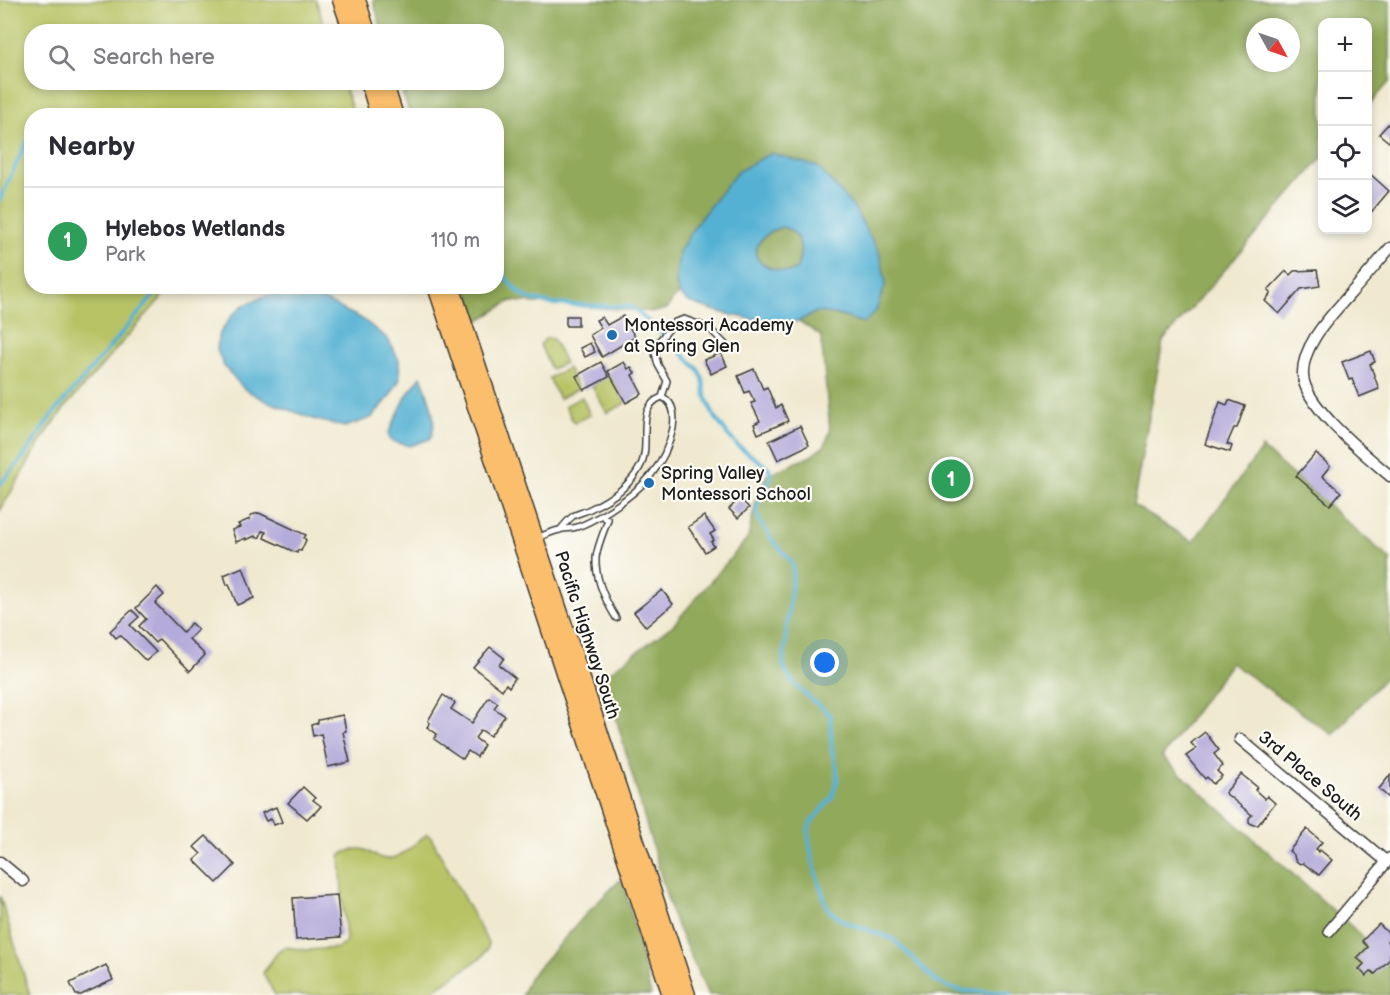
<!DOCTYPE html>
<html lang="en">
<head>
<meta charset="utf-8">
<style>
	:root { --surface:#fff; --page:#f7f7f7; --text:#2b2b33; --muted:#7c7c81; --line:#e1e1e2; --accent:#2563eb }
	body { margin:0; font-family:"Balsamiq Sans",sans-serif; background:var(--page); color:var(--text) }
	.controls { position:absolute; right:18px; top:18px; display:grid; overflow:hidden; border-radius:12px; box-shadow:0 3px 9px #0003 }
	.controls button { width:54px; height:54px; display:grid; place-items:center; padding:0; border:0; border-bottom:2px solid var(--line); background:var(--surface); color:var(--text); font:30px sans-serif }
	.compass { position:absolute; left:1246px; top:18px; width:54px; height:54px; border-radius:50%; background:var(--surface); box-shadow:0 3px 9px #0003; rotate:130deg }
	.you { position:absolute; left:825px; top:663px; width:21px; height:21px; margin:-15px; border:4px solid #fff; border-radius:50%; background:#1a73e8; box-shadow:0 0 0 9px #1a73e833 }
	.badge { display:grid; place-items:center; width:39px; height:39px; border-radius:50%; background:var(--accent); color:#fff; font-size:20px; font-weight:700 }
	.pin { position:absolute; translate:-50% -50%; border:3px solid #fff; box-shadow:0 2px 6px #0006 }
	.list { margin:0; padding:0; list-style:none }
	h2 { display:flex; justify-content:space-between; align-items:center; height:78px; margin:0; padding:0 24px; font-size:26px }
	h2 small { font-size:20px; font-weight:400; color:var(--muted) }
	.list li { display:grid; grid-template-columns:39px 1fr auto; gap:18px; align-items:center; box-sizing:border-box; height:108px; padding:0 24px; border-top:2px solid var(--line) }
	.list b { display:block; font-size:22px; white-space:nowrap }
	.list p { margin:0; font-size:20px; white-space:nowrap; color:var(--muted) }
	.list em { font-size:20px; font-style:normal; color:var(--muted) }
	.icon { flex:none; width:33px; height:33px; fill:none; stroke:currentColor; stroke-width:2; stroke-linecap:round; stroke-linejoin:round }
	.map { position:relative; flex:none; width:1390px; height:995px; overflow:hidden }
	.search { position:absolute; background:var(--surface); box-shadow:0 3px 9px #0003; left:24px; top:24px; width:480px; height:66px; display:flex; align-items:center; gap:15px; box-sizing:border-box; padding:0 21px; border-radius:24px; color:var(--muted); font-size:22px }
	.panel { position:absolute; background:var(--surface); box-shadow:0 3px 9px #0003; left:24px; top:108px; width:480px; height:186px; border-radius:24px }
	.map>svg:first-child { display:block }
</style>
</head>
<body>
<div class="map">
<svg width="1390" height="995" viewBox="0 0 1390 995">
	<rect width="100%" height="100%" fill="#fdfcf7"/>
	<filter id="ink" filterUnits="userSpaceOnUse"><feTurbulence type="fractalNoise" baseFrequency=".0167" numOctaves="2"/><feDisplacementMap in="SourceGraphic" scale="12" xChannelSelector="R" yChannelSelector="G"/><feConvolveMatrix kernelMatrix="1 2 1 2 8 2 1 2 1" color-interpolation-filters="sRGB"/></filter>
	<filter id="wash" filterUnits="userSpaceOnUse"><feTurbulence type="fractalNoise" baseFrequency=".008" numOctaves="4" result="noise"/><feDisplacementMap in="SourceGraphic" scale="24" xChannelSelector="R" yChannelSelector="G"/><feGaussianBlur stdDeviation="1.35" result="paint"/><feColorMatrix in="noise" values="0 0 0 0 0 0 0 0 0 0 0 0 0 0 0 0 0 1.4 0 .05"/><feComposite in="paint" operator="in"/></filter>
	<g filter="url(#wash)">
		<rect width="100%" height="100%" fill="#f0e9d0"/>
		<g fill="#b7c365" stroke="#6a7040" stroke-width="1.5">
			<path d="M0,0H316L326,31L32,32V82L343,83L354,115L32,116V286L171,287L67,405L41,441L0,511Z"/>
			<path d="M547,338L553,339L565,363L551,369L540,345L544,340Z"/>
			<path d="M568,368L578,389L559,399L549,378Z"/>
			<path d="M610,373L626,403L607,413L592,386Z"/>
			<path d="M582,397L590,415L574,423L565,406Z"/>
			<path d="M427,834L431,837L488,943V948L482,957L427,995H275L263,973L279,950L285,947L307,950L338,948L345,943L346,939L343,908L340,856C344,852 347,851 353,850C369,845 372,859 388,859C402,858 417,842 427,834Z"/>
			<path d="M0,896L30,995H0Z"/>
		</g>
		<g fill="#91a95a" stroke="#56623b" stroke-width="1.5" fill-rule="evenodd">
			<path d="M373,0H1390V81L1368,107V22H1322V158L1163,341L1133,505L1193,542L1262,448L1390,559V672L1333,735L1231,663L1162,757L1390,961V995H708L672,915L604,676L673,625L748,538L758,491L767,475L811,456L825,445L830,431L821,336L799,321L817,312L834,314L864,323L818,167L676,283L679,294L673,299L668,308L655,312L511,301L478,321L467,287L496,286V116L410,115L399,83L496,82V32L382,31ZM1255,27H1291V63H1255Z"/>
			<path d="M782,227C804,232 803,253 796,270C789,273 784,272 777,270C742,262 755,236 782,227Z"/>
			<path d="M620,880L624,884L651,995H522L529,978L587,913Z"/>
		</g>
		<g fill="#55b1d3" stroke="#386678" stroke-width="1.5" fill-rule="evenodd">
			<path d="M771,153L818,167L854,208L880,254L886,283L876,311L864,323L834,314L817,312L799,321L779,325L719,312L689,302L679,294L676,283L679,252L698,221L737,172ZM782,227C804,232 803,253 796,270C789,273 784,272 777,270C742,262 755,235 782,227Z"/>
			<path d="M288,292L322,299L362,319L388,339L399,360L400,379L388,399L371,418L345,427L313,419L264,400L244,389L224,366L217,350L218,336L230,318L242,306L265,296Z"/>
			<path d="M421,376C427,392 440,423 430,439L410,446L391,441L388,434L407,395Z"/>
		</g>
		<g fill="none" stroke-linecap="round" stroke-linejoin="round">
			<g stroke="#55b1d3" stroke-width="4">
				<path d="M0,200L23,149L32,135"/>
				<path d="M496,266L515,289L527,298L552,304L630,307L635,310L656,328L697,368L703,378L705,394L713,414L727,434L738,446L769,468L771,476L767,488L759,501L756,510L759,521L773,541L791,561L793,570L783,665C791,688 813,699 830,715L832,751L837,769V781L832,798L811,822L808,831L810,847L817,877L827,907L831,912L845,922L893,939L937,982L953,989L962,991L1005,992L1013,995"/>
				<path d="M0,484L22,459L52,415L162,286"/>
			</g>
		</g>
		<g id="blocks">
			<g fill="#b5abda">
				<path d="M1390,122V143L1379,134Z"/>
				<path d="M1368,172L1389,191L1368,216Z"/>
				<path d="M1317,270L1320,286L1301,289L1279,314L1265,301L1271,293L1268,290L1286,271L1290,275L1294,271Z"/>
				<rect x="566" y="316" width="12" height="10"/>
				<path d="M623,316L635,337L602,357L590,335L601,328L596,320L602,317L607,325Z"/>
				<path d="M590,343L595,352L585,357L580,348Z"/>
				<path d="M1371,351L1375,362L1370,364L1379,389L1359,397L1352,379L1349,380L1342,362Z"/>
				<path d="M721,353L727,366L711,374L704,360Z"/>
				<path d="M601,362L609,377L584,390L576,376Z"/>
				<path d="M624,362L628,369L631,367L635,373L632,375L642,394L626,403L608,371Z"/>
				<path d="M754,369L763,389L767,387L776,408L781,405L788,421L758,434L754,424L760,421L751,403L755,402L749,391L745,393L738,376Z"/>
				<path d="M1229,400L1245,406L1237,428H1234L1227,444L1232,446L1230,452L1205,444L1220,402L1227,405Z"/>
				<path d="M800,426L809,445L778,460L769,441Z"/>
				<path d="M1316,453L1330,466L1322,476L1341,492L1330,505L1296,476Z"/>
				<path d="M740,498L749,508L738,518L729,509Z"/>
				<path d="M259,513L306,535L304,538L306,540L301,551L298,550L297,553L264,538L266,532L262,531L260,537L256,538L255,536L246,540V538L236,542L232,530L240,527L238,524L250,519L251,515Z"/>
				<path d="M704,516L715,531L710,534L714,540L711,542L714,546L705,552L688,527Z"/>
				<path d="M243,567L254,598L237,605L229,584L227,585L224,575Z"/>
				<path d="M157,587L164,595L155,603L183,632L191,623L198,630L189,639L205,655L190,671L159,639L155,643L139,626L146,619L136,608Z"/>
				<path d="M662,590L673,604L646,627L634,612Z"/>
				<path d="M132,610L139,617L130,625L156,652L146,661L120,635L116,638L110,631Z"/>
				<path d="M490,647L504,658L499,665L515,678L509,687L506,684L502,690L473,667Z"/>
				<path d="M443,695L455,703L451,709L472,723L489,697L498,703L494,708L505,716L490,736L481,730L475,738L484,745L477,757L468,751L463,759L434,739L437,734L427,727L430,723L428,721Z"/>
				<path d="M343,715L346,731L343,732L350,762L328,767L321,734L313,736L311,725L318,723V720Z"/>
				<path d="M1205,732L1219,750L1214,754L1223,766L1217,771L1222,776L1213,784L1207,777L1205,779L1186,756L1196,749L1191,743Z"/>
				<path d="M1241,774L1257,787L1255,790L1265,799L1267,796L1275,803L1258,825H1253L1249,822V818L1252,815L1225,793Z"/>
				<path d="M1390,775V799L1379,789Z"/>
				<path d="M303,787L315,798L313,800L321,806L314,814L313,813L307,819L288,803Z"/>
				<path d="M276,807L282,822L274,825L271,819L266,821L262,813Z"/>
				<path d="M1307,829L1322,842L1316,849L1318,852L1320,850L1332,860L1319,875L1303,863L1300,864L1295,860L1294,855L1289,851Z"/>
				<path d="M206,836L235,865L217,883L194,860L201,854L194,847Z"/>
				<path d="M337,895L341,937L296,940L293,898Z"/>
				<path d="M1379,924L1390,935V938L1387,941L1390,944V959L1375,974L1371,971L1366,976L1359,969L1364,964L1357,958L1368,947L1362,941Z"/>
				<path d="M106,965L113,980L81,995H76L70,983Z"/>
			</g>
		</g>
	</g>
	<g filter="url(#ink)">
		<use href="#blocks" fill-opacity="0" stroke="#3c3b37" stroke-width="1.5"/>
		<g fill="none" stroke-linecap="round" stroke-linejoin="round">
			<g stroke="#3c3b37" stroke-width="8">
				<g id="lane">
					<path d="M662,397L667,381L658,365L655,353L659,341L675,322L684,319L709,328L725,344"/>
					<path d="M601,515L608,520C604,531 597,547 596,558C595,579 605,600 616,618"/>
					<path d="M537,538C544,535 551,532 559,530C565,528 571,529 577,527C589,523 600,516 610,510C642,489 665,467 673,428C675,415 674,402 662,397C633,408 653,443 640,467C630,486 609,500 590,509C585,512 578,513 573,516C568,520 564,525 560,530"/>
				</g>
			</g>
			<g stroke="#3c3b37" stroke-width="13">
				<g id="street">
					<path d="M1390,248C1377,263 1364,279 1350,294C1332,315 1301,345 1303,376C1305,407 1367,456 1390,476"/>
					<path d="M1240,739L1387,862"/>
					<path d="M0,862L23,881"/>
					<path d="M1329,931L1390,858"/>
				</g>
			</g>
			<g stroke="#3c3b37" stroke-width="19">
				<g id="primary">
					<path d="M341,0L352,32"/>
					<path d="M357,0L367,32"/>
					<path d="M369,82L379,116"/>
					<path d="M384,82L395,116"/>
					<path d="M436,286L671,995"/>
					<path d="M451,286L687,995"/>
				</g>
			</g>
			<use href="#lane" stroke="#fff" stroke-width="5"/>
			<use href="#street" stroke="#fff" stroke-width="10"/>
			<use href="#primary" stroke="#fabe6d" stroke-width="16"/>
		</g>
	</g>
	<g fill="#1f6fb2" stroke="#fdfcf7" stroke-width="2">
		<circle cx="612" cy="335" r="6"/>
		<circle cx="649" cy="483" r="6"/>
	</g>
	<g text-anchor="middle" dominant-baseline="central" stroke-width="4.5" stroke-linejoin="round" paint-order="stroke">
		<g font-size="18" fill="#1c1c1c" stroke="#fdfcf7" text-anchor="start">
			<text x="624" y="325">Montessori Academy<tspan x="624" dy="21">at Spring Glen</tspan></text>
			<text x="661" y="473">Spring Valley<tspan x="661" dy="21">Montessori School</tspan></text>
		</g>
		<g font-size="18" fill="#1c1c1c" stroke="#fdfcf7">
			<text transform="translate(587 635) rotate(72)">Pacific Highway South</text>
			<text transform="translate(1310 776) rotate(40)">3rd Place South</text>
		</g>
	</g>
</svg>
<div class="controls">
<button>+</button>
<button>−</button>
<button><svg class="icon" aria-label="locate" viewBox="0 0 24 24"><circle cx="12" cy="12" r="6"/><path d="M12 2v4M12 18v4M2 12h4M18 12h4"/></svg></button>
<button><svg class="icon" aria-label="layers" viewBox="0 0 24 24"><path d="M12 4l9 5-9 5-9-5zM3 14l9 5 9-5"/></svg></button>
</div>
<svg class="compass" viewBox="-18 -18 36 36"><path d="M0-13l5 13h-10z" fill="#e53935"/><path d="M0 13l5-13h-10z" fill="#7c7c81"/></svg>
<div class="you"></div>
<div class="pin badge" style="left:951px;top:479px;background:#2e9e5b">1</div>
<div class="search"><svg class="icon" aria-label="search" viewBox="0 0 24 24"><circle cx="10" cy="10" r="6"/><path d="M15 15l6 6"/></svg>Search here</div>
<section class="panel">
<h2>Nearby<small></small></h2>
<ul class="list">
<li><span class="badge" style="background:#2e9e5b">1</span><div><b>Hylebos Wetlands</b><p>Park</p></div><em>110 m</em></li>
</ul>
</section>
</div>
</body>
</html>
